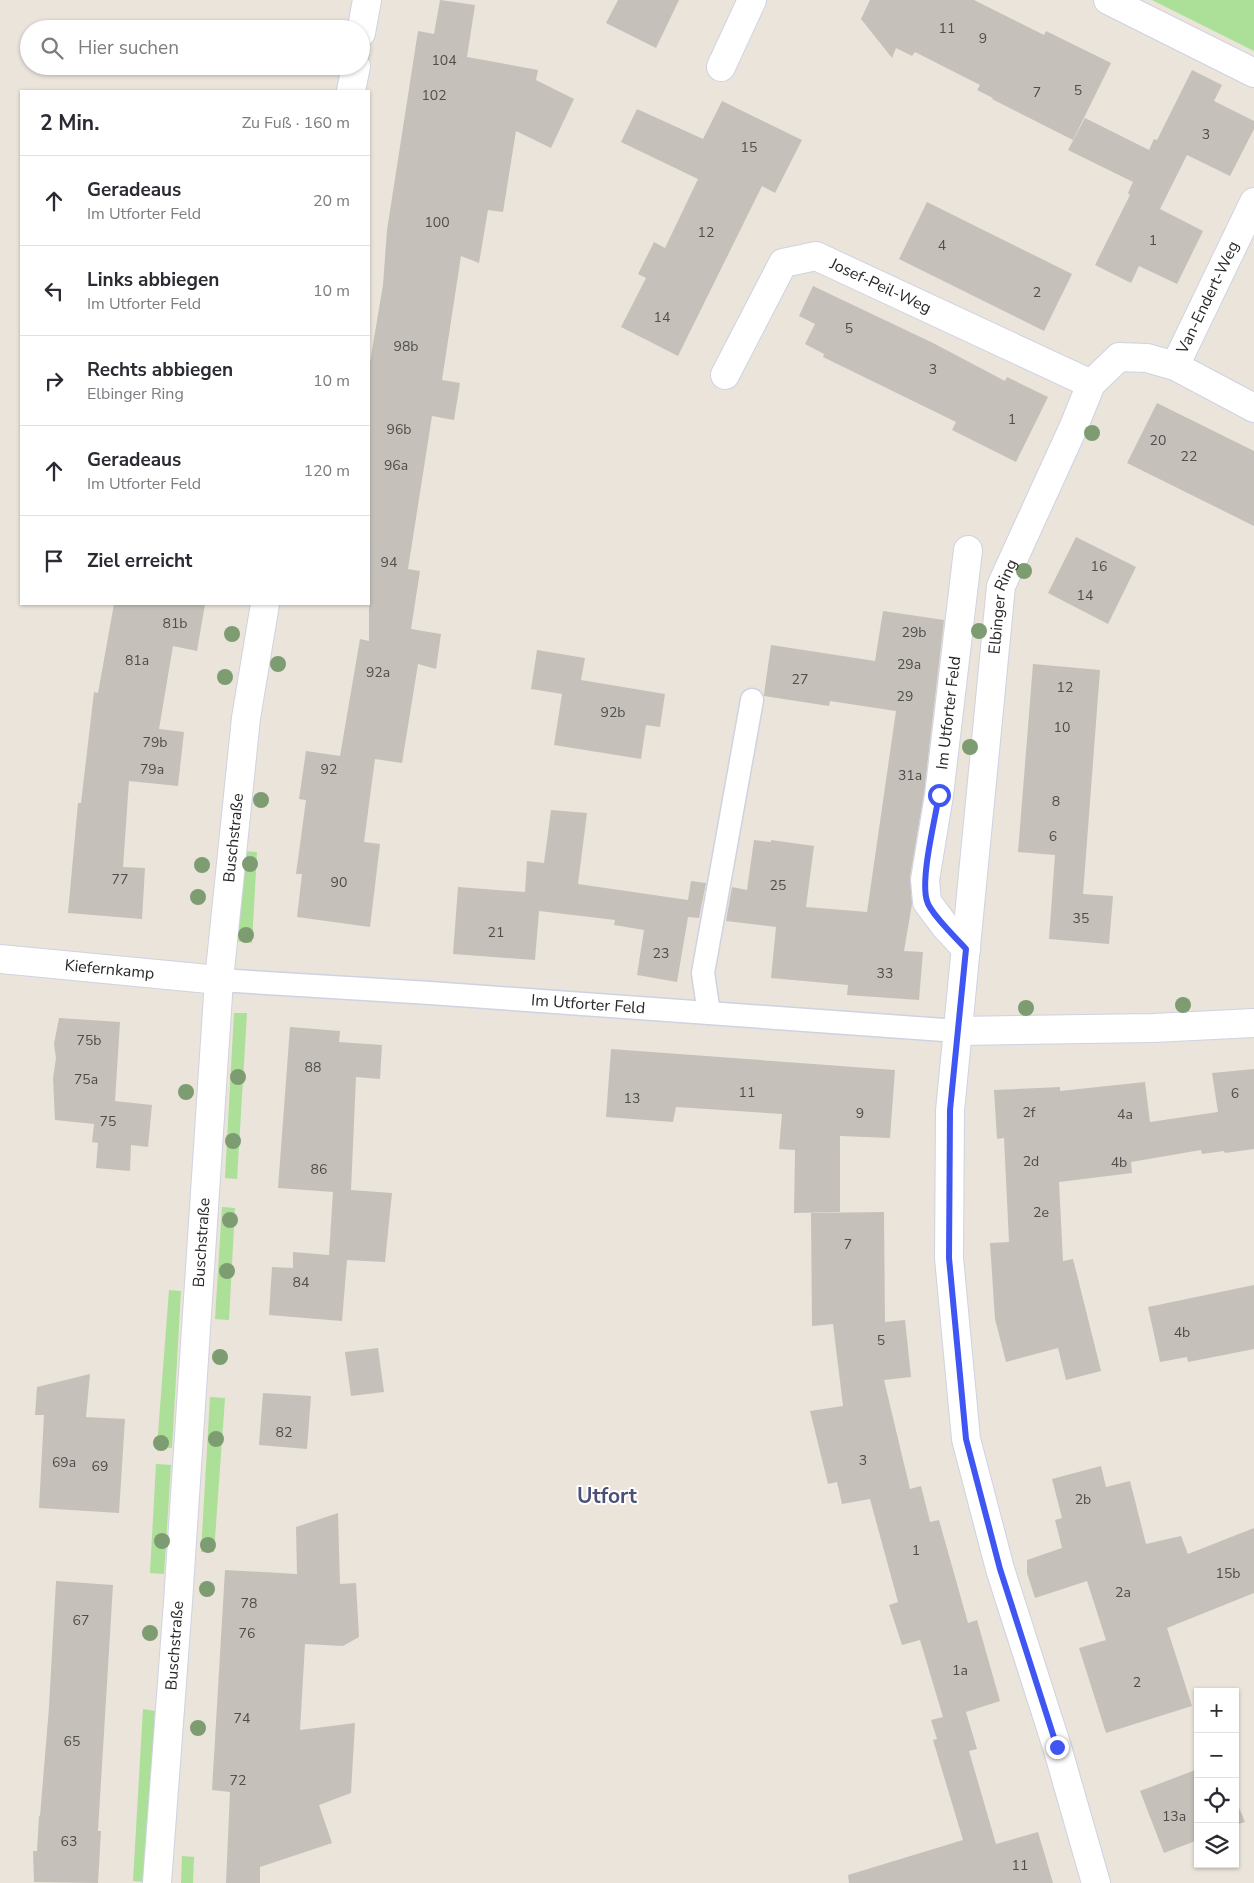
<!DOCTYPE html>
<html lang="de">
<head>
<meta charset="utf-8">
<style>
	:root { --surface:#fff; --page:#f7f7f7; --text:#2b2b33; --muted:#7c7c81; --line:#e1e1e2 }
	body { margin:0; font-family:"Nunito Sans",sans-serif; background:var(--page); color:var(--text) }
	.controls { position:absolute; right:15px; bottom:15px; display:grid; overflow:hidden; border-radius:0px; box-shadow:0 1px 4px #0004 }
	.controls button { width:45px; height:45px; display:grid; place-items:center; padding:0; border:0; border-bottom:1px solid var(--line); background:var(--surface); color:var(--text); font:25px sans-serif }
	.stop { position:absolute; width:15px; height:15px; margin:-11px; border:4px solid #3f56f2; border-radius:50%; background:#fff }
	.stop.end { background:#3f56f2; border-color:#fff; box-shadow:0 1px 5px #0008 }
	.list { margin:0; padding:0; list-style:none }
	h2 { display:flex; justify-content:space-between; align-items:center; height:65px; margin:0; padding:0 20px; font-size:21px }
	h2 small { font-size:16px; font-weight:400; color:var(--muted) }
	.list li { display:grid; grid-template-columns:32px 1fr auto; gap:15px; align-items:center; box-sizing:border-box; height:90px; padding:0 20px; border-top:1px solid var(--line) }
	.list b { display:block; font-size:19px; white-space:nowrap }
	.list p { margin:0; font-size:16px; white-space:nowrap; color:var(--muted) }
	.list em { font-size:16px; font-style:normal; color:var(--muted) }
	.icon { flex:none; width:28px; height:28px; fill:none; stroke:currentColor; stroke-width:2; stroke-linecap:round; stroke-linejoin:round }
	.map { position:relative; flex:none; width:1254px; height:1883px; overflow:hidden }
	.search { position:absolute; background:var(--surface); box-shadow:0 1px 4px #0004; left:20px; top:20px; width:350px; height:55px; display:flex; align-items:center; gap:12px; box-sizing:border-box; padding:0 18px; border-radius:28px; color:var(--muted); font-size:19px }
	.panel { position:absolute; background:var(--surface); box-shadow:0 1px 4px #0004; left:20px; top:90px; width:350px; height:515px; border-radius:0px }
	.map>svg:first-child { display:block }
</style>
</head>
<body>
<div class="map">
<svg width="1254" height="1883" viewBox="0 0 1254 1883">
	<rect width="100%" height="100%" fill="#eae4da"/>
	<g fill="#acdf98">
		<path d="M1152,0H1254V51Z"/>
		<path d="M244,851L257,852L252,943L237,941Z"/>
		<path d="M234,1013H247L237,1179L225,1178Z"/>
		<path d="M222,1207L235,1208L229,1320L215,1319Z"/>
		<path d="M169,1290L181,1291L172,1448L157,1447Z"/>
		<path d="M210,1397L225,1398L214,1552H201Z"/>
		<path d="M156,1464L171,1465L164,1574L150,1573Z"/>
		<path d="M143,1709L155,1711L145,1882L133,1881Z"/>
		<path d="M182,1856L194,1857L193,1883H181Z"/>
	</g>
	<g fill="#c5c1ba">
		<path d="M440,0L475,5L467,57L538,70L536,80L574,99L551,148L516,131L503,212L488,210L479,263L461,256L442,380L460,383L454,420L432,416L408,569L420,571L411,629L441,634L436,669L418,664L402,763L375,759L364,842L380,844L370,927L297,917L302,874H296L306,800L299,799L306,751L340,756L360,639L369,641V368L383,285L387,230L418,31L434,34Z"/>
		<path d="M618,0H679L656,48L606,23Z"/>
		<path d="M870,0H974L1044,35L1046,31L1111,63L1073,140L992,99L993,98L977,90L980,85L915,52L912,56L896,48L892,58L861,19Z"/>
		<path d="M1192,70L1222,85L1214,101L1254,121V129L1230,176L1187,155L1160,209L1203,231L1177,284L1139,266L1131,283L1095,265L1130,195L1128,193L1133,182L1068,150L1085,118L1149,150L1154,139L1157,140Z"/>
		<path d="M722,101L802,140L775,193L762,186L678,356L621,327L646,278L638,274L654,242L665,248L698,179L621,142L637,109L703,139Z"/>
		<path d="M927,202L1072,274L1044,331L899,259Z"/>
		<path d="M813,286L933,343L1005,381L1007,377L1048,397L1016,462L952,430L956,422L823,357L824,354L805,344L815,324L799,316Z"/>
		<path d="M1157,403L1254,451V526L1127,463Z"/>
		<path d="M1076,537L1136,567L1108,624L1048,593Z"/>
		<path d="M114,604H205L197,651L173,646L159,729L184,732L178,786L129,781L123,867L145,868L142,919L68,913L78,803H81L94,692L98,693Z"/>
		<path d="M883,611L944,620L924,793L910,877L912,904L904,951L923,952L919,1000L847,995L848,985L771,978L776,927L726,921L732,887L747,890L754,840L771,842V840L814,846L806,907L867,912L896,711L830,701L829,706L764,696V694L771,645L875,661Z"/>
		<path d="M537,650L585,658L581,680L665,694L660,727L646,725L641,759L554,745L562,694L531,689Z"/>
		<path d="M1033,664L1100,670L1083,894L1113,896L1109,944L1049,939L1055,855L1018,852Z"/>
		<path d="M551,810L587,813L578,884L688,900L691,881L706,883L699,918L688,917L677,982L637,975L644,930L614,925L615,920L539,911L535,960L453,954L458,887L525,892L527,861L544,863Z"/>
		<path d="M59,1018L120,1022L115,1101L152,1105L148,1147L131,1145L130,1171L96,1168L98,1143L92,1142L94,1124L55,1120L53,1078L56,1058L54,1044Z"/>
		<path d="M290,1027L340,1031L339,1042L382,1045L380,1079L356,1077L351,1190L392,1193L385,1262L347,1260L342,1321L269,1315L272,1267L293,1268V1252L329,1255L333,1192L278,1188Z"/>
		<path d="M611,1049L895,1070L890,1138L840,1136V1212L794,1213L795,1150L779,1149L782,1114L676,1107L673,1122L606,1117Z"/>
		<path d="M1254,1069V1149L1225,1153L1224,1151L1202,1154L1201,1150L1131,1162L1132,1173L1059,1182L1063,1261L1073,1259L1101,1371L1066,1380L1058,1348L1006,1362L995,1319L990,1243L1009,1242L1004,1138L997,1139L994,1090L1060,1087V1091L1145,1082L1150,1122L1218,1112L1212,1073Z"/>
		<path d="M884,1212L885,1322L905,1320L911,1377L884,1380L910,1489L921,1486L930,1522L939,1520L968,1623L977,1620L1000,1701L966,1712L977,1749L969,1751L996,1844L1038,1832L1053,1883H849L848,1875L963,1840L933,1740L937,1739L931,1720L943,1717L920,1640L902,1645L889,1605L898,1602L870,1499L842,1504L837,1482L828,1484L810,1411L843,1406L833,1324L812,1326L811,1213Z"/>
		<path d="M1254,1285V1349L1188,1362L1187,1357L1160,1362L1148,1307Z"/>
		<path d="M378,1348L384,1392L351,1396L345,1352Z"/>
		<path d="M90,1374L86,1417L125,1419L119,1513L39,1508L44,1415H35L37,1387Z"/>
		<path d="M263,1393L311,1396L307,1449L259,1445Z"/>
		<path d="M1101,1466L1106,1487L1130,1481L1146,1544L1181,1536L1188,1554L1254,1528V1593L1167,1628L1192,1706L1106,1733L1079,1648L1106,1640L1087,1581L1035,1598L1027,1573V1560L1062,1548L1055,1520L1062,1518L1052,1479Z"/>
		<path d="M338,1513L340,1584L356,1583L359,1637L343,1646L305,1644L300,1730L355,1723L351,1793L319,1805L332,1843L260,1867V1883H226L230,1792L212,1790L225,1570L297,1574L296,1527Z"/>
		<path d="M56,1581L113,1585L98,1831H101L98,1883L34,1882L33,1851H37L39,1816H40L49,1707Z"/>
		<path d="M1198,1769V1840L1164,1853L1140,1791Z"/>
		<path d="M1235,1798L1245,1822L1235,1825Z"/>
	</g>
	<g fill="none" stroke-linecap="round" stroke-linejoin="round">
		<g stroke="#cfd2e1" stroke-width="25">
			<g id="service">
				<path id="s1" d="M219,980L430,993L958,1031"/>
				<path d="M709,1013L703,973L752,700"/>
			</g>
		</g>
		<g stroke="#cfd2e1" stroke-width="30">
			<g id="minor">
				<path d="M1108,0L1254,73"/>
				<path d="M361,33L367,0"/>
				<path d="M721,67L752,0"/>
				<path d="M351,91L356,66"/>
				<path id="s2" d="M1175,366L1254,202"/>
				<path id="s3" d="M725,375L783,263L816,256L1091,384"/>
				<path id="s4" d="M966,949L945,926L927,902L925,880L939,795L968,550"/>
				<path id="s5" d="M0,959L219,980"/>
				<path d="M958,1031L1154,1028L1254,1023"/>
				<path id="s6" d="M157,1883L178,1602L219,980L246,718L265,604"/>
				<path id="s7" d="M1096,1883L1057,1747L1000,1569L966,1439L949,1258L950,1111L1001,586L1074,426L1091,384L1119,357L1147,358L1175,366L1254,408"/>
			</g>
		</g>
		<use href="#service" stroke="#fff" stroke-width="22"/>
		<use href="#minor" stroke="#fff" stroke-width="28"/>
	</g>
	<g fill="#7e9c72">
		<circle cx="1092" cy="433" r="8"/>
		<circle cx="1024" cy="571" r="8"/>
		<circle cx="979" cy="631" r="8"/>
		<circle cx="232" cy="634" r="8"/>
		<circle cx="278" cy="664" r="8"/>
		<circle cx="225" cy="677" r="8"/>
		<circle cx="970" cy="747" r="8"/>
		<circle cx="261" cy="800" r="8"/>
		<circle cx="250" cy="864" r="8"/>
		<circle cx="202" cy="865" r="8"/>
		<circle cx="198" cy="897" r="8"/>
		<circle cx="246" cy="935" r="8"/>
		<circle cx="1183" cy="1005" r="8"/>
		<circle cx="1026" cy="1008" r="8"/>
		<circle cx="238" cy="1077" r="8"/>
		<circle cx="186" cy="1092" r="8"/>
		<circle cx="233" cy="1141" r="8"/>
		<circle cx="230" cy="1220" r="8"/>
		<circle cx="227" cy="1271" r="8"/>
		<circle cx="220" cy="1357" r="8"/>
		<circle cx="216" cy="1439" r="8"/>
		<circle cx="161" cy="1443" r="8"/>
		<circle cx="162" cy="1541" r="8"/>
		<circle cx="208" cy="1545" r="8"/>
		<circle cx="207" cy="1589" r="8"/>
		<circle cx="150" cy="1633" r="8"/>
		<circle cx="198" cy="1728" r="8"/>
	</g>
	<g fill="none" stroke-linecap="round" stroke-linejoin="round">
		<path stroke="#3f56f2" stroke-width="6" d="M939,795C935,820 920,879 927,901C930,913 957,939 966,949L950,1110L949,1258L966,1439L1000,1569L1057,1747"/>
	</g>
	<g text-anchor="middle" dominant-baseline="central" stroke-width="4" stroke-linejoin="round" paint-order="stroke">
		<g font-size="14" fill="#4f4e4c">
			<text x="947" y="28">11</text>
			<text x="983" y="38">9</text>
			<text x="444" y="60">104</text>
			<text x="1078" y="90">5</text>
			<text x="1037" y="92">7</text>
			<text x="434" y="95">102</text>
			<text x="1206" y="134">3</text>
			<text x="749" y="147">15</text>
			<text x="437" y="222">100</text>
			<text x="706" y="232">12</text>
			<text x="1153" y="240">1</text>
			<text x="942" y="245">4</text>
			<text x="1037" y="292">2</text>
			<text x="662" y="317">14</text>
			<text x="849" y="328">5</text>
			<text x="406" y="346">98b</text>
			<text x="933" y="369">3</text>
			<text x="1012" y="419">1</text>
			<text x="399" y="429">96b</text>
			<text x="1158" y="440">20</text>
			<text x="1189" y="456">22</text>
			<text x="396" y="465">96a</text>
			<text x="389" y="562">94</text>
			<text x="1099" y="566">16</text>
			<text x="1085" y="595">14</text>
			<text x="175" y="623">81b</text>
			<text x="914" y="632">29b</text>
			<text x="137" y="660">81a</text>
			<text x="909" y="664">29a</text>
			<text x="378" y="672">92a</text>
			<text x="800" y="679">27</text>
			<text x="1065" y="687">12</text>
			<text x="905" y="696">29</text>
			<text x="613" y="712">92b</text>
			<text x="1062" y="727">10</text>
			<text x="155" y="742">79b</text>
			<text x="152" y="769">79a</text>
			<text x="329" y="769">92</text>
			<text x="910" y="775">31a</text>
			<text x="1056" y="801">8</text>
			<text x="1053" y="836">6</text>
			<text x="120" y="879">77</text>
			<text x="339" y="882">90</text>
			<text x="778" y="885">25</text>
			<text x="1081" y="918">35</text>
			<text x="496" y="932">21</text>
			<text x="661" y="953">23</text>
			<text x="885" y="973">33</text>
			<text x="89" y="1040">75b</text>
			<text x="313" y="1067">88</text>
			<text x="86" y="1079">75a</text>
			<text x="747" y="1092">11</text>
			<text x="1235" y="1093">6</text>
			<text x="632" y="1098">13</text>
			<text x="1029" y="1112">2f</text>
			<text x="860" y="1113">9</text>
			<text x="1125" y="1114">4a</text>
			<text x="108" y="1121">75</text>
			<text x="1031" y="1161">2d</text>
			<text x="1119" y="1162">4b</text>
			<text x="319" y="1169">86</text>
			<text x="1041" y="1212">2e</text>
			<text x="848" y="1244">7</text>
			<text x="301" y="1282">84</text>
			<text x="1182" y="1332">4b</text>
			<text x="881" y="1340">5</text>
			<text x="284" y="1432">82</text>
			<text x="863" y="1460">3</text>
			<text x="64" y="1462">69a</text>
			<text x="100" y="1466">69</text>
			<text x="1083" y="1499">2b</text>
			<text x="916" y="1550">1</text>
			<text x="1228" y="1573">15b</text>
			<text x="1123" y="1592">2a</text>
			<text x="249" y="1603">78</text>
			<text x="81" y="1620">67</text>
			<text x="247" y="1633">76</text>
			<text x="960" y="1670">1a</text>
			<text x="1137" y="1682">2</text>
			<text x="242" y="1718">74</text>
			<text x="72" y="1741">65</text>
			<text x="238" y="1780">72</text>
			<text x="1174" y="1816">13a</text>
			<text x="69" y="1841">63</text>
			<text x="1020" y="1865">11</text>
		</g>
		<g font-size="16" fill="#282828" stroke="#fff">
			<text stroke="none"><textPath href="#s3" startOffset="231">Josef-Peil-Weg</textPath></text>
			<text stroke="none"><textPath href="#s2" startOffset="76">Van-Endert-Weg</textPath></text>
			<text stroke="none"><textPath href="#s7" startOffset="1299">Elbinger Ring</textPath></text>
			<text stroke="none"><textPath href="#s4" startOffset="252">Im Utforter Feld</textPath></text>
			<text stroke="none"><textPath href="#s6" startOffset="1048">Buschstraße</textPath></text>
			<text stroke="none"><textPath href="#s5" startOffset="110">Kiefernkamp</textPath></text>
			<text stroke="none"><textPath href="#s1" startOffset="370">Im Utforter Feld</textPath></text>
			<text stroke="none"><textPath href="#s6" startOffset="642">Buschstraße</textPath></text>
			<text stroke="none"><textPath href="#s6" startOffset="238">Buschstraße</textPath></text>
		</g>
		<g font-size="21" font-weight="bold" fill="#4b5076" stroke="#fff">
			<text x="607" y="1496">Utfort</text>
		</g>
	</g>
</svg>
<div class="controls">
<button>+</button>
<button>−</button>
<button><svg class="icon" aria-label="locate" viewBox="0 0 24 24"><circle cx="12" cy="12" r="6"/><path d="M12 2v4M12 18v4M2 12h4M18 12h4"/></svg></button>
<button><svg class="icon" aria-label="layers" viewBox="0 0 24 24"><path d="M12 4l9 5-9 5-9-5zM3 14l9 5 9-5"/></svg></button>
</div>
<div class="stop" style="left:939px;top:795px"></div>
<div class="stop end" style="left:1057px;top:1747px"></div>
<div class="search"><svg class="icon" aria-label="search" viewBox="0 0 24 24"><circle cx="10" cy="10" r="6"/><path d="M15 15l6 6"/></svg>Hier suchen</div>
<section class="panel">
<h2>2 Min.<small>Zu Fuß · 160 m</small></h2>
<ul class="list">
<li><svg class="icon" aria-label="ahead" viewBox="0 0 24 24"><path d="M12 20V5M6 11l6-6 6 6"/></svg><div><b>Geradeaus</b><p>Im Utforter Feld</p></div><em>20 m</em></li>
<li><svg class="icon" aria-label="left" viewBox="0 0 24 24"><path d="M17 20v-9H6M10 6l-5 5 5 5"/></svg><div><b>Links abbiegen</b><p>Im Utforter Feld</p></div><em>10 m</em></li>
<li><svg class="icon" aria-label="right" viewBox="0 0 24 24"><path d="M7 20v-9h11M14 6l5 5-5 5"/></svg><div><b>Rechts abbiegen</b><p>Elbinger Ring</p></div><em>10 m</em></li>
<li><svg class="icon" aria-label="ahead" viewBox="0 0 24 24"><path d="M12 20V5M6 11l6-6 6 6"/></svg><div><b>Geradeaus</b><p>Im Utforter Feld</p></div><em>120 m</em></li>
<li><svg class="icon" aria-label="arrive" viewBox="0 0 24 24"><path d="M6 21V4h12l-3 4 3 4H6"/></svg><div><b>Ziel erreicht</b></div></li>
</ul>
</section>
</div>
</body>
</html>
